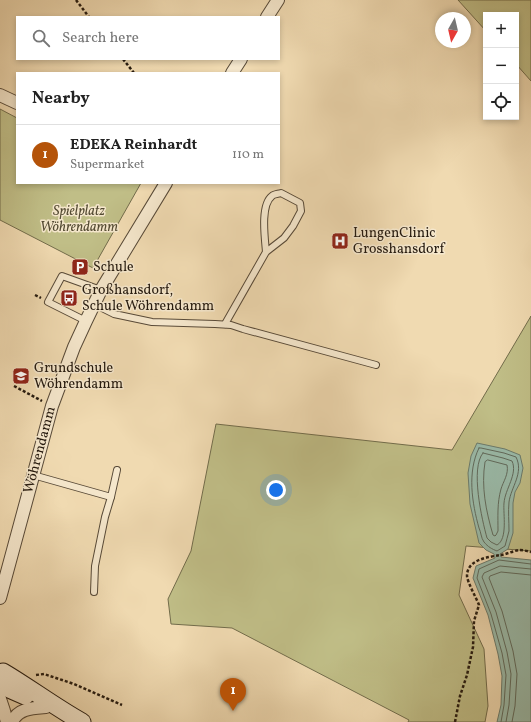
<!DOCTYPE html>
<html lang="en">
<head>
<meta charset="utf-8">
<style>
	:root { --surface:#fff; --page:#f2f2f2; --text:#222; --muted:#767676; --line:#e0e0e0; --accent:#b45309 }
	body { margin:0; font-family:Vollkorn,serif; background:var(--page); color:var(--text) }
	.controls { position:absolute; right:12px; top:12px; display:grid; overflow:hidden; border-radius:0px; box-shadow:0 2px 6px #0003 }
	.controls button { width:36px; height:36px; display:grid; place-items:center; padding:0; border:0; border-bottom:1px solid var(--line); background:var(--surface); color:var(--text); font:20px sans-serif }
	.compass { position:absolute; left:435px; top:12px; width:36px; height:36px; border-radius:50%; background:var(--surface); box-shadow:0 2px 6px #0003; rotate:188deg }
	.you { position:absolute; left:276px; top:490px; width:14px; height:14px; margin:-10px; border:3px solid #fff; border-radius:50%; background:#1a73e8; box-shadow:0 0 0 6px #1a73e833 }
	.badge { display:grid; place-items:center; width:26px; height:26px; border-radius:50%; background:var(--accent); color:#fff; font-size:13px; font-weight:700 }
	.pin { position:absolute; translate:-50% -33px; filter:drop-shadow(0 1px 2px #0008) }
	.pin::after { content:''; position:absolute; top:21px; width:14px; height:12px; background:inherit; clip-path:polygon(0 0,100% 0,50% 100%) }
	.list { margin:0; padding:0; list-style:none }
	h2 { display:flex; justify-content:space-between; align-items:center; height:52px; margin:0; padding:0 16px; font-size:17px }
	h2 small { font-size:13px; font-weight:400; color:var(--muted) }
	.list li { display:grid; grid-template-columns:26px 1fr auto; gap:12px; align-items:center; box-sizing:border-box; height:60px; padding:0 16px; border-top:1px solid var(--line) }
	.list b { display:block; font-size:15px; white-space:nowrap }
	.list p { margin:0; font-size:13px; white-space:nowrap; color:var(--muted) }
	.list em { font-size:13px; font-style:normal; color:var(--muted) }
	.icon { flex:none; width:22px; height:22px; fill:none; stroke:currentColor; stroke-width:2; stroke-linecap:round; stroke-linejoin:round }
	.map { position:relative; flex:none; width:531px; height:722px; overflow:hidden }
	.search { position:absolute; background:var(--surface); box-shadow:0 2px 6px #0003; left:16px; top:16px; width:264px; height:44px; display:flex; align-items:center; gap:10px; box-sizing:border-box; padding:0 14px; border-radius:0px; color:var(--muted); font-size:15px }
	.panel { position:absolute; background:var(--surface); box-shadow:0 2px 6px #0003; left:16px; top:72px; width:264px; height:112px; border-radius:0px }
	.map>svg:first-child { display:block }
</style>
</head>
<body>
<div class="map">
<svg width="531" height="722" viewBox="0 0 531 722">
	<rect width="100%" height="100%" fill="#f0dab1"/>
	<filter id="stains"><feTurbulence type="fractalNoise" baseFrequency=".005" numOctaves="4"/><feColorMatrix values="0 0 0 0 .2 0 0 0 0 .09 0 0 0 0 .02 0 0 0 .5 -.17"/></filter>
	<radialGradient id="worn" r=".72"><stop offset=".6" stop-color="#630" stop-opacity="0"/><stop offset="1" stop-color="#630" stop-opacity=".3"/></radialGradient>
	<g fill="#c0be87" stroke="#726c4b">
		<path d="M458,0H531V81L516,64V15H486V31Z"/>
		<path d="M0,109L17,118V183H141L93,268L0,220Z"/>
		<path d="M531,316V551L466,546L459,595L484,649L488,706L485,722H408L409,720L232,628L171,624L168,599L191,551L216,424L452,450Z"/>
	</g>
	<path fill="#9abbaa" stroke="#6b7b6c" d="M477,443L505,449L520,455L523,468L520,483L515,492L513,503V533L508,549L500,554L501,557L531,560V722H497L501,705L502,676L498,654L488,615L473,578L476,566L495,558L494,554L486,550L479,543L470,504L468,473L471,456Z"/>
	<g fill="none" stroke-linecap="round" stroke-linejoin="round">
		<g stroke="#606a5c" stroke-width="1">
			<path d="M479,448H481L504,453L516,457C524,473 511,487 509,502C508,512 509,521 509,531C508,536 506,541 505,546L497,551C492,549 488,547 484,542C481,538 481,532 479,528C472,503 467,472 479,448Z"/>
			<path d="M483,453L503,458L512,461C518,474 505,489 504,503C503,514 508,539 497,545L491,542L487,538C482,520 470,468 483,453Z"/>
			<path d="M488,460L507,465C509,474 503,482 501,489C497,503 498,517 498,531L496,535L495,536L493,535C486,511 481,487 485,462Z"/>
			<path d="M501,722L504,705L506,675L502,653L491,614L477,578L479,569L499,560L531,564"/>
			<path d="M506,722L509,705L511,674L507,652L496,612L482,577L484,573L500,566L531,569"/>
			<path d="M512,722L515,706L517,674L513,651L502,611L489,578L490,576L501,572L531,575"/>
		</g>
		<g stroke="#584a38" stroke-width="8">
			<g id="lane">
				<path d="M94,304L114,314L152,322L215,324L231,325L243,329L376,365"/>
				<path d="M86,321L48,302L62,276L101,290"/>
				<path d="M225,324L266,252L284,238L293,226L301,211L300,203L281,193C278,194 274,194 272,196C260,205 265,239 266,252"/>
				<path d="M33,475L111,497L117,470"/>
				<path d="M94,592L95,566L105,517L111,497"/>
			</g>
		</g>
		<g stroke="#584a38" stroke-width="14">
			<g id="street">
				<path d="M267,17L278,0"/>
				<path d="M232,73L241,59"/>
				<path d="M0,95L17,103"/>
				<path d="M0,598L52,406L74,347L86,321L101,290L166,183"/>
				<path d="M0,699L4,711L7,722"/>
				<path d="M12,722C18,708 33,708 46,707"/>
			</g>
		</g>
		<g stroke="#251a0f" stroke-width="19">
			<g id="secondary">
				<path d="M3,672C30,688 55,707 82,722"/>
				<path d="M0,685L25,696"/>
			</g>
		</g>
		<g stroke="#251a0f" stroke-width="2.5" stroke-dasharray="3 2" stroke-linecap="butt">
			<path d="M76,0L89,17"/>
			<path d="M123,59L134,73"/>
			<path d="M35,295L41,298"/>
			<path d="M14,386L42,401"/>
			<path d="M36,675L44,674L74,684L122,705"/>
			<path d="M455,722L460,696L467,675L473,647L474,621L479,605C476,597 468,584 467,576C467,559 489,557 501,555C507,554 513,551 519,550C523,550 527,551 531,552"/>
		</g>
		<use href="#lane" stroke="#f5e7cc" stroke-width="6"/>
		<use href="#street" stroke="#f5e7cc" stroke-width="12"/>
		<use href="#secondary" stroke="#f5e7cc" stroke-width="17"/>
	</g>
	<defs>
		<g id="hospital-square" transform="scale(0.9)"><rect x="-9" y="-9" width="18" height="18" rx="4" fill="#8f2418" stroke="#f5e7cc"/><path d="M-5-5h3v3.5h4V-5h3V5h-3V1.5h-4V5h-3Z" fill="#fff"/></g>
		<g id="parking-square" transform="scale(0.9)"><rect x="-9" y="-9" width="18" height="18" rx="4" fill="#8f2418" stroke="#f5e7cc"/><path d="M-3.5-5.5H1a3.5 3.5 0 0 1 0 7H-1V5.5H-3.5ZM-1-3.4V-.6H.8a1.4 1.4 0 0 0 0-2.8Z" fill="#fff"/></g>
		<g id="bus-square" transform="scale(0.9)"><rect x="-9" y="-9" width="18" height="18" rx="4" fill="#8f2418" stroke="#f5e7cc"/><path d="M-5-6H5V4H4V6H2V4H-2V6H-4V4H-5ZM-3.5-4V0h7V-4ZM-3.5 1.2v1.5H-2V1.2ZM2 1.2v1.5H3.5V1.2Z" fill="#fff"/></g>
		<g id="school-square" transform="scale(0.9)"><rect x="-9" y="-9" width="18" height="18" rx="4" fill="#8f2418" stroke="#f5e7cc"/><path d="M0-5L7-2L0 1L-7-2ZM-4 1L0 2.5L4 1V4Q0 6-4 4Z" fill="#fff"/></g>
	</defs>
	<g fill-rule="evenodd">
		<use href="#hospital-square" x="340" y="241"/>
		<use href="#parking-square" x="80" y="267"/>
		<use href="#bus-square" x="69" y="298"/>
		<use href="#school-square" x="21" y="376"/>
	</g>
	<g text-anchor="middle" dominant-baseline="central" stroke-width="3" stroke-linejoin="round" paint-order="stroke">
		<g font-size="14" font-style="italic" fill="#544b33" stroke="#f5e7cc">
			<text x="79" y="211">Spielplatz<tspan x="79" dy="16">Wöhrendamm</tspan></text>
		</g>
		<g font-size="14" fill="#251a0f" stroke="#f5e7cc" text-anchor="start">
			<text x="353" y="233">LungenClinic<tspan x="353" dy="16">Grosshansdorf</tspan></text>
			<text x="93" y="267">Schule</text>
			<text x="82" y="290">Großhansdorf,<tspan x="82" dy="16">Schule Wöhrendamm</tspan></text>
			<text x="34" y="368">Grundschule<tspan x="34" dy="16">Wöhrendamm</tspan></text>
		</g>
		<g font-size="14" fill="#251a0f" stroke="#f5e7cc">
			<text transform="translate(40 450) rotate(-75)">Wöhrendamm</text>
		</g>
	</g>
	<rect width="100%" height="100%" filter="url(#stains)"/>
	<rect width="100%" height="100%" fill="url(#worn)"/>
</svg>
<div class="controls">
<button>+</button>
<button>−</button>
<button><svg class="icon" aria-label="locate" viewBox="0 0 24 24"><circle cx="12" cy="12" r="6"/><path d="M12 2v4M12 18v4M2 12h4M18 12h4"/></svg></button>
</div>
<svg class="compass" viewBox="-18 -18 36 36"><path d="M0-13l5 13h-10z" fill="#e53935"/><path d="M0 13l5-13h-10z" fill="#767676"/></svg>
<div class="you"></div>
<div class="pin badge" style="left:233px;top:711px">1</div>
<div class="search"><svg class="icon" aria-label="search" viewBox="0 0 24 24"><circle cx="10" cy="10" r="6"/><path d="M15 15l6 6"/></svg>Search here</div>
<section class="panel">
<h2>Nearby<small></small></h2>
<ul class="list">
<li><span class="badge">1</span><div><b>EDEKA Reinhardt</b><p>Supermarket</p></div><em>110 m</em></li>
</ul>
</section>
</div>
</body>
</html>
